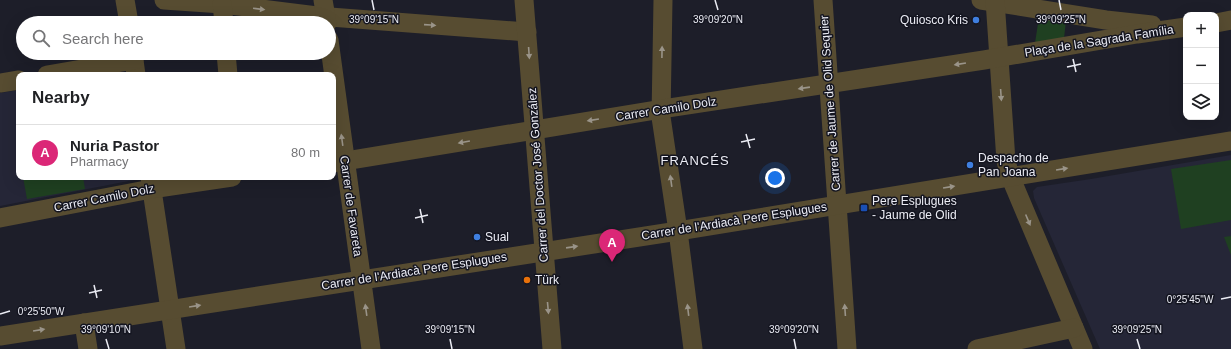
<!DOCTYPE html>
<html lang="en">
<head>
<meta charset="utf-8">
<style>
	:root { --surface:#fff; --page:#f2f2f2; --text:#202124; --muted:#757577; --line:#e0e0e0; --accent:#db2777 }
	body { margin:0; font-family:Arial,sans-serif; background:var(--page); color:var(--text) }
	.controls { position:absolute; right:12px; top:12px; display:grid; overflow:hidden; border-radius:8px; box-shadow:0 4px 16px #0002 }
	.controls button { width:36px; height:36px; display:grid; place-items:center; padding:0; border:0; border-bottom:1px solid var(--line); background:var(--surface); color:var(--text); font:20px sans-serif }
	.you { position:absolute; left:775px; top:178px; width:14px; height:14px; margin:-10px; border:3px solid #fff; border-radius:50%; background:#1a73e8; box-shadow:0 0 0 6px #1a73e833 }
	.badge { display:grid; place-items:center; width:26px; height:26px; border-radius:50%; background:var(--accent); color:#fff; font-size:13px; font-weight:700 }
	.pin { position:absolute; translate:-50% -33px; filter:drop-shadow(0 1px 2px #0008) }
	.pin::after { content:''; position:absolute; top:21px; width:14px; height:12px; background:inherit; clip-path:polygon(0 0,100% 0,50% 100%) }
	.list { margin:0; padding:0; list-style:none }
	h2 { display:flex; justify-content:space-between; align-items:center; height:52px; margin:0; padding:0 16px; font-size:17px }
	h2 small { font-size:13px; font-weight:400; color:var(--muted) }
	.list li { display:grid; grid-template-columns:26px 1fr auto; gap:12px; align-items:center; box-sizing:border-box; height:56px; padding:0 16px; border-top:1px solid var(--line) }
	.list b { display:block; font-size:15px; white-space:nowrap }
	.list p { margin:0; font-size:13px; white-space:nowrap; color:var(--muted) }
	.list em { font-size:13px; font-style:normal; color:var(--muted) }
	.icon { flex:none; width:22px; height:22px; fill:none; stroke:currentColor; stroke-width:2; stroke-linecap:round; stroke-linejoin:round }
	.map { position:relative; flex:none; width:1231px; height:349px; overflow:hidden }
	.search { position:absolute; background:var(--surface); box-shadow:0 4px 16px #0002; left:16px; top:16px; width:320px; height:44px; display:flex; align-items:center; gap:10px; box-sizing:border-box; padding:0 14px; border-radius:22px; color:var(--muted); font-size:15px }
	.panel { position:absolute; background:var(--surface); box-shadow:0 4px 16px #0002; left:16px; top:72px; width:320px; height:108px; border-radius:8px }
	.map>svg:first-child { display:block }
</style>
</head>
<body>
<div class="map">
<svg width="1231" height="349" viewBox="0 0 1231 349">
	<rect width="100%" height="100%" fill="#1d1e29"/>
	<g fill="#252637">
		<path d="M19,90V177H139V179L0,206V93Z"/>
		<path d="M1231,155V349H1100L1034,198L1033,191L1037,187L1091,179Z"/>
	</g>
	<g fill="#1f4021">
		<path d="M1039,17L1066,21L1064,38L1035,43Z"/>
		<path d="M1231,160V220L1181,229L1171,169Z"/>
		<path d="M23,177H83L85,189L27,199Z"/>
		<path d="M1231,236V255L1224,237Z"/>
	</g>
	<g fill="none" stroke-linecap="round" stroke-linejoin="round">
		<g stroke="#574c31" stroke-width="19">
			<path d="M125,0L129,23"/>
			<path d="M164,0L222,4L317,16L527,32"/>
			<path d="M323,0L327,23"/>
			<path d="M524,0L552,349"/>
			<path d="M663,0L661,117L678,231L693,349"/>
			<path d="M823,0L847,349"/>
			<path d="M981,0L1106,20L1152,25"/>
			<path d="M995,0L1006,161L1010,176L1083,349"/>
			<path d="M222,4L224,23"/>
			<path d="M1216,23L1231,20"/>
			<path d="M329,40L371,349"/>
			<path d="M133,53L136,75"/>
			<path d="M226,53L228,75"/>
			<path d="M47,75L134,60"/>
			<path d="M0,83L19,80"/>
			<path d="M333,163L662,109L984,60L1137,34L1186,27"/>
			<path d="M150,177L176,349"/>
			<path d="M0,218L151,189L232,177"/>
			<path d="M84,323L88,349"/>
			<path d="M0,336L678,231L1231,141"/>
			<path d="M977,349L1074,328"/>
		</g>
	</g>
	<defs><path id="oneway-solid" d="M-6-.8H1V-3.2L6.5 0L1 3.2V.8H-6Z"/></defs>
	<g fill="#9a9489">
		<use href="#oneway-solid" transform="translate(259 9) rotate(7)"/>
		<use href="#oneway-solid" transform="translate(430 25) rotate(4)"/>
		<use href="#oneway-solid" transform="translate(662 52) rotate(-89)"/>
		<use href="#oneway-solid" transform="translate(529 53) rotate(86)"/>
		<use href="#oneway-solid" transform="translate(960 64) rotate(171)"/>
		<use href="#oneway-solid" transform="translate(804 88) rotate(172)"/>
		<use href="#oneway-solid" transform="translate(1001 95) rotate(86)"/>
		<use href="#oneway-solid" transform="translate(593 120) rotate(171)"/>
		<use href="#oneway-solid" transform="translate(342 140) rotate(-98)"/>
		<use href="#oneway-solid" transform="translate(464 142) rotate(170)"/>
		<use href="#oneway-solid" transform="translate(1062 169) rotate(-9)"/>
		<use href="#oneway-solid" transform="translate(671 181) rotate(-98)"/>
		<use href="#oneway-solid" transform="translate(949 187) rotate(-9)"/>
		<use href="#oneway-solid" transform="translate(1028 220) rotate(67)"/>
		<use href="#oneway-solid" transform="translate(572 247) rotate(-8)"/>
		<use href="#oneway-solid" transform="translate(195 306) rotate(-9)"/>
		<use href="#oneway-solid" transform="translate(548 308) rotate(85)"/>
		<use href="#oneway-solid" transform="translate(366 310) rotate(-98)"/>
		<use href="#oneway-solid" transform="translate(688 310) rotate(-97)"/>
		<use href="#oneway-solid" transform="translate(845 310) rotate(-94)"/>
		<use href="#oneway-solid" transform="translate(39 330) rotate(-9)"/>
	</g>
	<path fill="none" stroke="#ebecf4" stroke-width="1.5" d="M372,0L374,10M715,0L718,10M1059,0L1061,10M1073,59L1076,72M1067,67L1081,64M746,134L750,148M741,142L755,139M420,209L423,223M415,218L428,215M94,285L97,298M89,293L102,290M1221,299L1231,297M0,314L10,311M106,339L109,349M450,339L452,349M794,339L796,349M1137,339L1140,349"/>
	<g fill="#3f7fe0" stroke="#141520" stroke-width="1.5">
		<circle cx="976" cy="20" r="4"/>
		<circle cx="970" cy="165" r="4"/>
		<circle cx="477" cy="237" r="4"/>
	</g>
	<rect fill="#1a4fb4" stroke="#141520" stroke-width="1.5" x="860" y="204" width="8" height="8" rx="2"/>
	<circle fill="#e8710a" stroke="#141520" stroke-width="1.5" cx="527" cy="280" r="4"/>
	<g text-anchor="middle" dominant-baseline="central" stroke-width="3" stroke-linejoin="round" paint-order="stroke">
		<g font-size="12" fill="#ebecf4" stroke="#141520" text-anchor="start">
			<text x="968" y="20" text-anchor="end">Quiosco Kris</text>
			<text x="978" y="158">Despacho de<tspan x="978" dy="14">Pan Joana</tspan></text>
			<text x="872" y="201">Pere Esplugues<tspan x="872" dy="14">- Jaume de Olid</tspan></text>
			<text x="485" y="237">Sual</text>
			<text x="535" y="280">Türk</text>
		</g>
		<g font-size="12" fill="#ebecf4" stroke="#141520">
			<text transform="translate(1099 41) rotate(-9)">Plaça de la Sagrada Família</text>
			<text transform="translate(830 103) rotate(-94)">Carrer de Jaume de Olid Sequier</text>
			<text transform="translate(666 109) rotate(-9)">Carrer Camilo Dolz</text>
			<text transform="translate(538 175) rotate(-94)">Carrer del Doctor José González</text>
			<text transform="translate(104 198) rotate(-11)">Carrer Camilo Dolz</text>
			<text transform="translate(351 206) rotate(82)">Carrer de Favareta</text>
			<text transform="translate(734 221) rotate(-9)">Carrer de l'Ardiacà Pere Esplugues</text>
			<text transform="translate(414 271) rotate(-9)">Carrer de l'Ardiacà Pere Esplugues</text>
		</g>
		<g font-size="13" letter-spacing="1" fill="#ebecf4" stroke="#141520">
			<text x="695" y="160">FRANCÉS</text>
		</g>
	</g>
	<g font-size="10" text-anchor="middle" fill="#ebecf4" stroke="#141520" stroke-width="3" stroke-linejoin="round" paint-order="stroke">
		<text x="374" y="23">39°09'15"N</text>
		<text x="718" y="23">39°09'20"N</text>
		<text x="1061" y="23">39°09'25"N</text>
		<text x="1190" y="303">0°25'45"W</text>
		<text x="41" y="315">0°25'50"W</text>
		<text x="106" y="333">39°09'10"N</text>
		<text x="450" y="333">39°09'15"N</text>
		<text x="794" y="333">39°09'20"N</text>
		<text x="1137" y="333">39°09'25"N</text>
	</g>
</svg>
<div class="controls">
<button>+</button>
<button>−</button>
<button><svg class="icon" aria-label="layers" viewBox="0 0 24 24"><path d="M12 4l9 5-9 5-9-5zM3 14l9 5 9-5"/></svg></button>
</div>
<div class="you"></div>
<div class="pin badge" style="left:612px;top:262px">A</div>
<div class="search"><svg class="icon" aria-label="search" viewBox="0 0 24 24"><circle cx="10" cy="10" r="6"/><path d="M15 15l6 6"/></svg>Search here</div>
<section class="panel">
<h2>Nearby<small></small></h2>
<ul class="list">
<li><span class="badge">A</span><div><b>Nuria Pastor</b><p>Pharmacy</p></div><em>80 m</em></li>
</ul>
</section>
</div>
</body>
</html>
